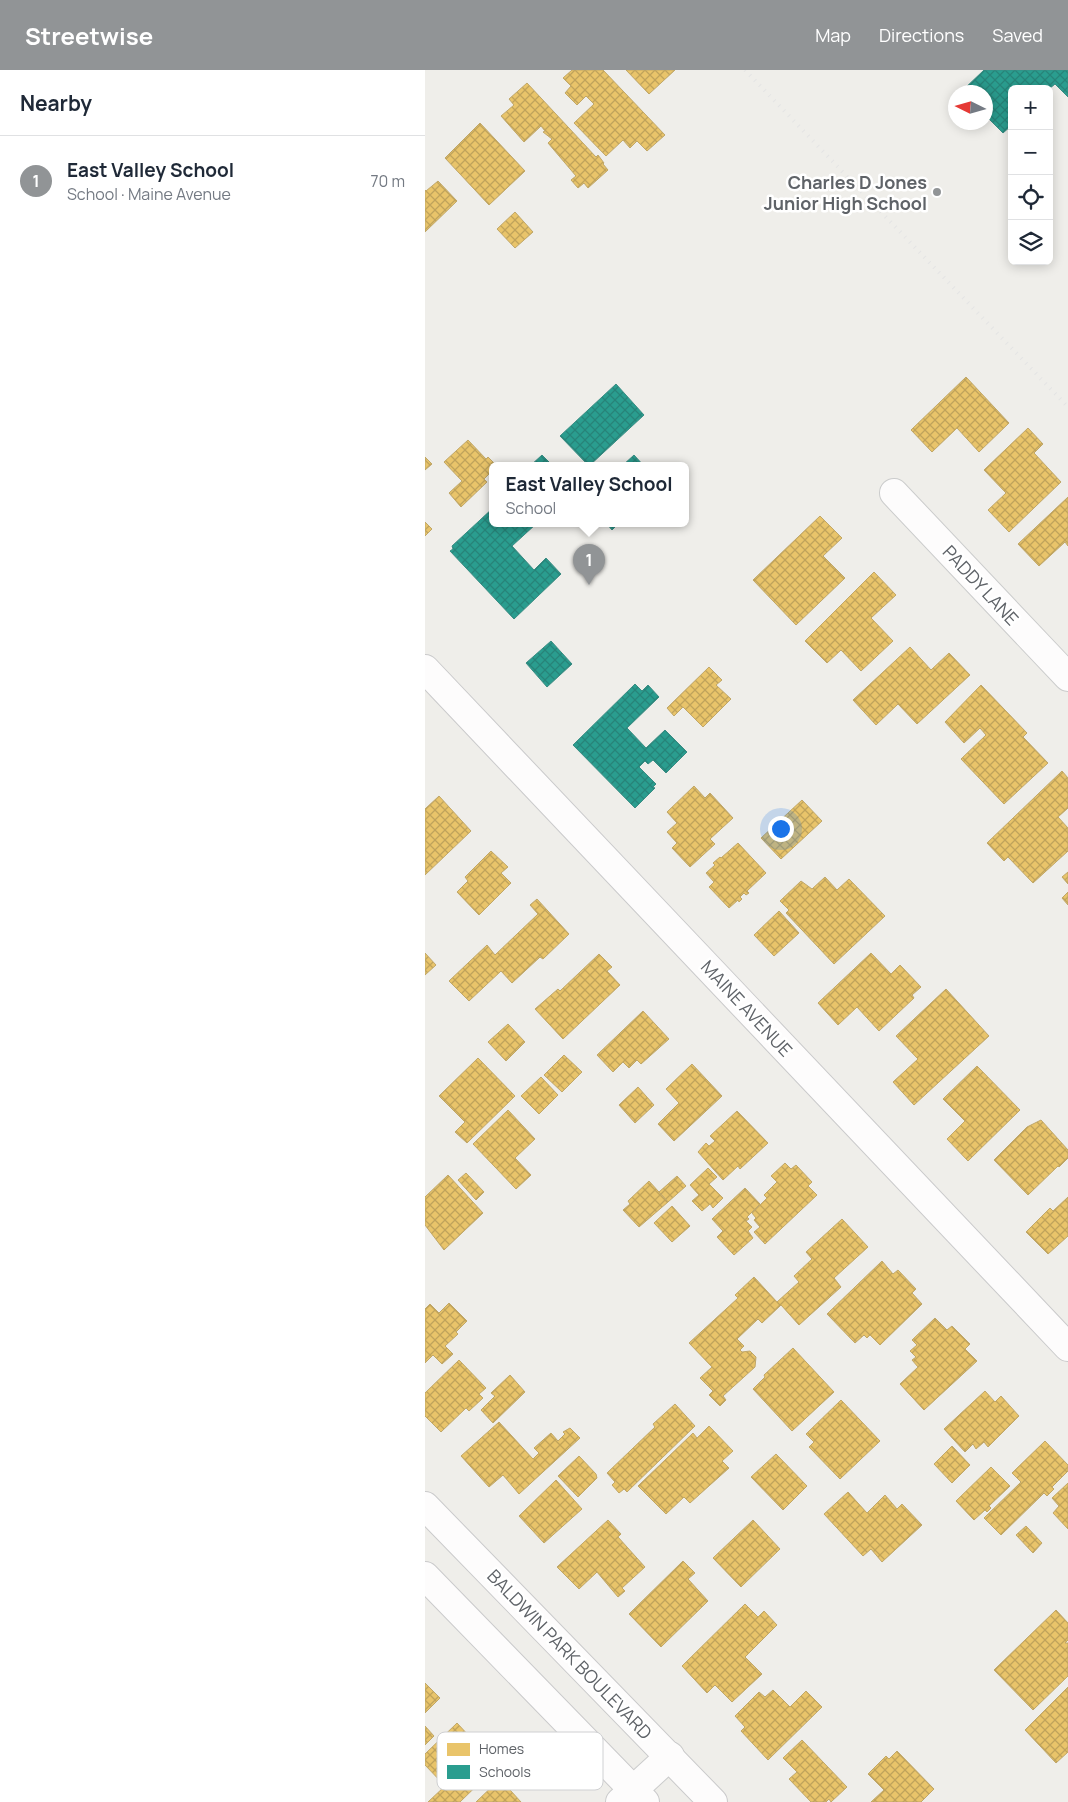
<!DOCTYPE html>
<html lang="en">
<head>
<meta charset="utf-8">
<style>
	:root { --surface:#fff; --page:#f2f2f3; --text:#1f2937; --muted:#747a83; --line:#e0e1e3; --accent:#919496 }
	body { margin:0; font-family:Manrope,sans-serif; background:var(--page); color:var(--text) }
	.controls { position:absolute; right:15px; top:15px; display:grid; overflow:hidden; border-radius:8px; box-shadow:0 2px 12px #0003 }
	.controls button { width:45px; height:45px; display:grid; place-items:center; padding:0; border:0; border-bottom:1px solid var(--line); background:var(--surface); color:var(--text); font:25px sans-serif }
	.compass { position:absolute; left:523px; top:15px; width:45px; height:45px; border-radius:50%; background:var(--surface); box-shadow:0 2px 12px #0003; rotate:275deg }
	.you { position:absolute; left:355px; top:758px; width:18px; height:18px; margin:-12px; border:4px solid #fff; border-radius:50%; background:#1a73e8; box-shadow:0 0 0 8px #1a73e833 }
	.badge { display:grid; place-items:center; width:32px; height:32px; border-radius:50%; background:var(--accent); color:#fff; font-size:16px; font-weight:700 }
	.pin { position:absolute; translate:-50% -41px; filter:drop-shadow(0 1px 2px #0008) }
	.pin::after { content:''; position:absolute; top:26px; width:18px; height:15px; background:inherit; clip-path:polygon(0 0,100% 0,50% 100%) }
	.popup { position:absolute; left:64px; top:392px; width:200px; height:65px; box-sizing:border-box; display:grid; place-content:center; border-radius:8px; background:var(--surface); filter:drop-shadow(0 1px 4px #0005); font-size:16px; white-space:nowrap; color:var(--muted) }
	.popup b { font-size:19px; color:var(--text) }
	.popup::after { content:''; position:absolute; left:50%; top:100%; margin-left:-10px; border:10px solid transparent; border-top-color:var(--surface) }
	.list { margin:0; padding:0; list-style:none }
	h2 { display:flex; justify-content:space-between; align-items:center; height:65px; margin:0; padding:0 20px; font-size:21px }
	h2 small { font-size:16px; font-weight:400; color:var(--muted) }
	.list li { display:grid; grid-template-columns:32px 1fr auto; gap:15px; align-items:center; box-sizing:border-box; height:90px; padding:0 20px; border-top:1px solid var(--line) }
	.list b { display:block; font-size:19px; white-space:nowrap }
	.list p { margin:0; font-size:16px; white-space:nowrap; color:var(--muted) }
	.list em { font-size:16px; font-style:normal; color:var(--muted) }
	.icon { flex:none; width:28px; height:28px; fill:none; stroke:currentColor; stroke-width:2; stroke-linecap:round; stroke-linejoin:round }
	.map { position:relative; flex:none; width:643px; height:1732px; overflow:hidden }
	header { display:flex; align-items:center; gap:30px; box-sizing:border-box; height:70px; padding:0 25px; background:var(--accent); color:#fff }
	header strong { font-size:24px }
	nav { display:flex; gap:28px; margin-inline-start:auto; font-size:18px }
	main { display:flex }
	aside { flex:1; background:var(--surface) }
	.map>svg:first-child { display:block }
</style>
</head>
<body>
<header>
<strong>Streetwise</strong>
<nav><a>Map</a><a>Directions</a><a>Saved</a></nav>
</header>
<main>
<aside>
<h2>Nearby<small></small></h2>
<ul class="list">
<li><span class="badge">1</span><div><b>East Valley School</b><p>School · Maine Avenue</p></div><em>70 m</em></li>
</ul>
</aside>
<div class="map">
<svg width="643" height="1732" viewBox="0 0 643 1732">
	<defs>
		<pattern id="homes-cross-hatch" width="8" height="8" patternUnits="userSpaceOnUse" patternTransform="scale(1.25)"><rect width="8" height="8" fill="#e9c46a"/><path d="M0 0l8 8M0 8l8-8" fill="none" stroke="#c0a35b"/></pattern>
		<pattern id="schools-cross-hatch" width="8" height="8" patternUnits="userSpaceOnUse" patternTransform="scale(1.25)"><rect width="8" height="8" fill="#2a9d8f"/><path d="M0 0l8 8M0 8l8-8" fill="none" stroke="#278479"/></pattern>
	</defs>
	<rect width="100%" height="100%" fill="#efeeea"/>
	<g fill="url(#homes-cross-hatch)" stroke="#c0a769">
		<path d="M147,0H178L240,65L222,81L212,71L205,78L198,70L181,86L149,53L169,34L161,26L152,35L140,23L146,16L138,8Z"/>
		<path d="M201,0H250L224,24Z"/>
		<path d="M102,13L171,87L173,85L179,93L178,94L183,100L163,118L159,113L153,118L146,110L151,106L123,73L127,69L118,62L120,61L116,56L99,72L76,46L89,35L84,29Z"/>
		<path d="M55,53L100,101L64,135L20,88Z"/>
		<path d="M13,111L32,131L0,162V120L1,121Z"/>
		<path d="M90,142L108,162L90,178L72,159Z"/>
		<path d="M541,307L584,353L554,382L532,358L507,382L486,360Z"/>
		<path d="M603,358L618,374L609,383L636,412L584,462L563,440L581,423L559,400Z"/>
		<path d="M43,370L61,389L63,387L72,396H68V400L59,409L62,412L36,437L24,423L37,411L19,392Z"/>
		<path d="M0,387L7,394L0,400Z"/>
		<path d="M643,427V476L640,472L614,496L593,474Z"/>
		<path d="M395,446L417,468L398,486L420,508L371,555L328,510Z"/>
		<path d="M0,452L7,459L0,466Z"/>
		<path d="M449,502L471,525L446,548L468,571L436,601L416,580L402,593L380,571Z"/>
		<path d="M485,577L506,600L524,583L545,605L492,654L473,634L451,655L428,630Z"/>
		<path d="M284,597L297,610L291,615L306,629L278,657L258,637L249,646L242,638Z"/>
		<path d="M556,615L602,663L598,667L623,693L579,734L536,689L561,665L555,658L539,673L520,652Z"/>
		<path d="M637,701L643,708V738L633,747L643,758V781L608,813L583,787L579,791L562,773Z"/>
		<path d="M269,716L280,728L285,723L308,748L285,769L290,774L265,797L247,778L252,773L242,762L252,753L242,742Z"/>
		<path d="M14,726L46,761L0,805V739Z"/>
		<path d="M377,730L397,751L356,789L336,768Z"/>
		<path d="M313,773L341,803L322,821L324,823L321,825L319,823L315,827L317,829L314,832L313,830L304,838L284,817L289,812L281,803L290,795L288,793L295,787L296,788Z"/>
		<path d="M66,781L83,797L76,803L86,813L54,845L32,822L43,811L40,807Z"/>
		<path d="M643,802V814L637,807Z"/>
		<path d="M400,807L412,820L424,809L460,846L409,894L361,843L364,840L355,831L376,811L387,819Z"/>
		<path d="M643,822V835L637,828Z"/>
		<path d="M112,829L144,864L118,889L115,887L87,913L76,901L44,931L24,911L62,875L70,885L113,844L105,835Z"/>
		<path d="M354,841L374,863L349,886L329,865Z"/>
		<path d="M0,883L11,895L0,905Z"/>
		<path d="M446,883L466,904L475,895L496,917L487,925L489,928L454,961L432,937L413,955L393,933Z"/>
		<path d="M174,884L187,897L182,901L195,915L138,969L110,939L133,919L135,921Z"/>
		<path d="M521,919L564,966L489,1035L468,1012L493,989L471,966Z"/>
		<path d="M218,941L244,969L216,994L212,990L204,998L198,992L188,1002L172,985Z"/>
		<path d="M83,954L100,972L81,991L63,972Z"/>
		<path d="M139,985L157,1002L137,1022L119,1005Z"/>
		<path d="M53,988L90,1026L42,1073L30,1062L40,1052L14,1026Z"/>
		<path d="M267,994L297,1026L249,1071L233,1054L254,1033L241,1019Z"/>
		<path d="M552,996L595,1040L543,1091L522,1069L540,1051L518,1029Z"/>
		<path d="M116,1007L133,1025L114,1044L96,1026Z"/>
		<path d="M213,1017L229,1035L210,1053L194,1035Z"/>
		<path d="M83,1040L110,1069L90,1088L106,1105L91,1119L48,1074Z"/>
		<path d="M312,1041L343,1073L315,1099L313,1096L298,1110L273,1082L281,1073L284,1076L290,1071L285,1066Z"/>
		<path d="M616,1050L643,1080V1088L634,1097L633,1096L603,1125L569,1090L602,1057Z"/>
		<path d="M360,1093L366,1099L371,1095L387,1112L383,1116L392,1125L340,1174L329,1162L335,1157L329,1150L331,1148L327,1143L342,1128L339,1125L352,1112L346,1106Z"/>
		<path d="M283,1098L292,1107L284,1114L298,1128L288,1138L285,1134L277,1141L267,1131L274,1125L265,1115Z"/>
		<path d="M41,1103L59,1122L51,1130L33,1110Z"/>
		<path d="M23,1105L58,1143L19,1180L0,1155V1127Z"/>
		<path d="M252,1106L261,1116L243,1132L234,1122Z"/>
		<path d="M224,1111L243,1132L214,1157L198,1140L205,1134L203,1131Z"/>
		<path d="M320,1118L335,1134L322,1147L324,1149L321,1151L327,1157L323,1161L328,1168L309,1185L292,1167L298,1161L287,1149Z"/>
		<path d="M643,1127V1166L623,1184L601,1162L625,1138L628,1141Z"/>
		<path d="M247,1136L265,1156L247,1172L229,1153Z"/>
		<path d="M417,1149L443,1177L409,1208L416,1217L374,1255L356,1235L337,1253L333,1249L312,1269L319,1276L315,1280L317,1282L325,1281L331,1287L330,1297L298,1326L301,1330L295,1336L284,1325L288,1321L275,1308L287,1297L264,1273L313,1228L310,1225L329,1207L352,1232L374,1212L369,1206L387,1189L381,1182Z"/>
		<path d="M457,1191L468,1204L473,1200L491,1219L487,1223L497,1234L455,1275L445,1265L442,1268L439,1265L430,1273L402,1244Z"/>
		<path d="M24,1233L42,1251L31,1262L33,1264L20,1276L28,1284L17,1294L8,1285L0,1293V1239L5,1234L14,1243Z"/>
		<path d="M510,1248L522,1260L527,1256L545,1274L540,1279L552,1291L499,1340L475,1314L493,1297L487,1290L491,1287L485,1281L492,1275L487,1270Z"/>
		<path d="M368,1278L409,1322L367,1361L328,1319L340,1307L339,1305Z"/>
		<path d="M34,1290L61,1318L54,1324L58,1328L44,1341L41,1338L16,1362L0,1346V1323Z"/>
		<path d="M85,1305L100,1322L68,1353L56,1340L70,1326L66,1323Z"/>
		<path d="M560,1321L570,1332L576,1326L594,1346L563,1377L559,1372L551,1379L548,1374L540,1382L519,1359Z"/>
		<path d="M416,1330L455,1371L415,1409L384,1377L389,1372L381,1364Z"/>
		<path d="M250,1334L270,1356L202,1422L199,1419L194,1423L187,1415L190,1412L182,1403L230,1357L228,1354Z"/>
		<path d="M74,1352L108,1389L114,1383L109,1378L126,1363L133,1371L140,1364L138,1362L145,1358L155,1368L94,1424L78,1405L64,1417L36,1386Z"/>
		<path d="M284,1356L308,1381L297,1391L304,1398L265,1433L259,1427L241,1444L213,1416L268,1363L272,1368Z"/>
		<path d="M620,1371L643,1395V1401L627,1417L629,1419L622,1426L619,1423L576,1465L559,1448L596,1412L587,1403Z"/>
		<path d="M527,1376L545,1395L527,1413L509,1394Z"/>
		<path d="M351,1384L382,1416L358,1440L326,1407Z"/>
		<path d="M154,1386L171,1404L172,1408L153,1427L133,1406Z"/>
		<path d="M566,1397L585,1416L564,1436L566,1438L562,1442L560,1440L549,1450L531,1431Z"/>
		<path d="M131,1410L157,1439L119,1473L94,1446Z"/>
		<path d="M643,1413V1459L628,1443L634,1436L627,1428Z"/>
		<path d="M423,1422L442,1443L460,1425L472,1439L477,1434L497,1455L457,1492L446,1479L438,1486L399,1444Z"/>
		<path d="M183,1450L196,1464L193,1467L220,1497L197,1518L200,1521L193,1527L172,1502L154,1519L132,1497Z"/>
		<path d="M328,1450L355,1479L316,1517L288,1488Z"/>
		<path d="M601,1456L617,1473L608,1483L591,1465Z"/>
		<path d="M258,1491L270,1503L263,1509L283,1531L236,1577L204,1544Z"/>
		<path d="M320,1534L333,1547L339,1541L352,1555L320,1587L337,1604L307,1632L290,1615L282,1623L257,1596Z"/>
		<path d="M631,1540L643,1553V1570L640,1573H643V1606L608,1640L569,1600Z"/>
		<path d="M0,1613L15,1628L0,1643Z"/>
		<path d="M643,1617V1682L631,1693L600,1660Z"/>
		<path d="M348,1620L365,1637L381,1621L397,1637L343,1690L316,1661L320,1657L310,1646L334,1622L340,1627Z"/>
		<path d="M32,1653L72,1696L35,1732H3L20,1716L0,1695V1684Z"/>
		<path d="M0,1656L9,1666L0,1675Z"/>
		<path d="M377,1670L422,1717L406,1732L404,1729L401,1732H386L364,1709L372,1702L358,1688Z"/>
		<path d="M472,1681L509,1719L496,1732H446L459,1720L443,1704L461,1686L464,1689Z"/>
		<path d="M75,1709L96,1732H51Z"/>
	</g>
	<g fill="url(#schools-cross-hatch)" stroke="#3a8c83">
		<path d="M559,0H643V27L630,14L624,19H587V55L578,63L560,45V22L537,21Z"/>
		<path d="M191,314L219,345L164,396L135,366Z"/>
		<path d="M117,385L128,396H105Z"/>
		<path d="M209,385L219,396H197Z"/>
		<path d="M68,438V454H111L87,476L109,500L121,488L136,504L89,549L25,481L28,479L27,476Z"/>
		<path d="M182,454H193L187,460Z"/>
		<path d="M126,571L147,594L122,617L101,593Z"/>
		<path d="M210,614L217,621L223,615L234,627L202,658L221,678L240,660L262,682L241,703L228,690L223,694L220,691L214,697L231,714L228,717L230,718L210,738L148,675Z"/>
	</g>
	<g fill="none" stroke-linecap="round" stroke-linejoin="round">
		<g stroke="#cbcccc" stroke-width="30">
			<g id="street">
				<path d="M469,423L643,607"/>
				<path d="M195,1732L245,1686"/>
			</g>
		</g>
		<g stroke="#cacacb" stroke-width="30">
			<g id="secondary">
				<path d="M0,599L643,1277"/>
				<path d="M0,1436L288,1732"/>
				<path d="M0,1506L220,1732"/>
			</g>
		</g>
		<use href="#street" stroke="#fdfcfc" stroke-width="28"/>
		<use href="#secondary" stroke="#fdfcfc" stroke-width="28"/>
		<path stroke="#e4e4e4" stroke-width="4" stroke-dasharray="1 6" stroke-linecap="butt" d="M320,0L643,337"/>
	</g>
	<circle fill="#919496" stroke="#fff" stroke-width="2" cx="512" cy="122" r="5"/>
	<g text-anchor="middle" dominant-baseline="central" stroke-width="5" stroke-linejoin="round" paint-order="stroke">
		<g font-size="18" font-weight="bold" fill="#5f6368" stroke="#fff" text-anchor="end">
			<text x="502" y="112">Charles D Jones<tspan x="502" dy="21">Junior High School</tspan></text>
		</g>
		<g font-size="18" fill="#5f6368" stroke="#fff">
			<text transform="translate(556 515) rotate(47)">PADDY LANE</text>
			<text transform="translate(322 938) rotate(47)">MAINE AVENUE</text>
			<text transform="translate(145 1584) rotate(46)">BALDWIN PARK BOULEVARD</text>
		</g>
	</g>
	<rect x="12" y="1662" width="166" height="58" rx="8" fill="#fff" stroke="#cfd0d2" stroke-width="1"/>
	<rect x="22" y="1673" width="23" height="13" fill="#e9c46a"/>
	<rect x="22" y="1695" width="23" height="14" fill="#2a9d8f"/>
	<g font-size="14" fill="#5f6368">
		<text x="54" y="1684">Homes</text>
		<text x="54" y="1707">Schools</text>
	</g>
</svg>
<div class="controls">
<button>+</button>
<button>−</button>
<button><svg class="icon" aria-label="locate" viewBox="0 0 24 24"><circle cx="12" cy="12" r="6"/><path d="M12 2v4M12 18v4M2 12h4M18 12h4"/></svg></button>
<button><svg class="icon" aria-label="layers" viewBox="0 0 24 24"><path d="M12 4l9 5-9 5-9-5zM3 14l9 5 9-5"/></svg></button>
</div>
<svg class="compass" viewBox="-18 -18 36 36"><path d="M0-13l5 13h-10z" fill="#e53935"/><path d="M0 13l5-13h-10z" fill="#747a83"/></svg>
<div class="you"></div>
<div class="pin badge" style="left:164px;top:515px">1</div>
<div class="popup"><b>East Valley School</b>School</div>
</div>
</main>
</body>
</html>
